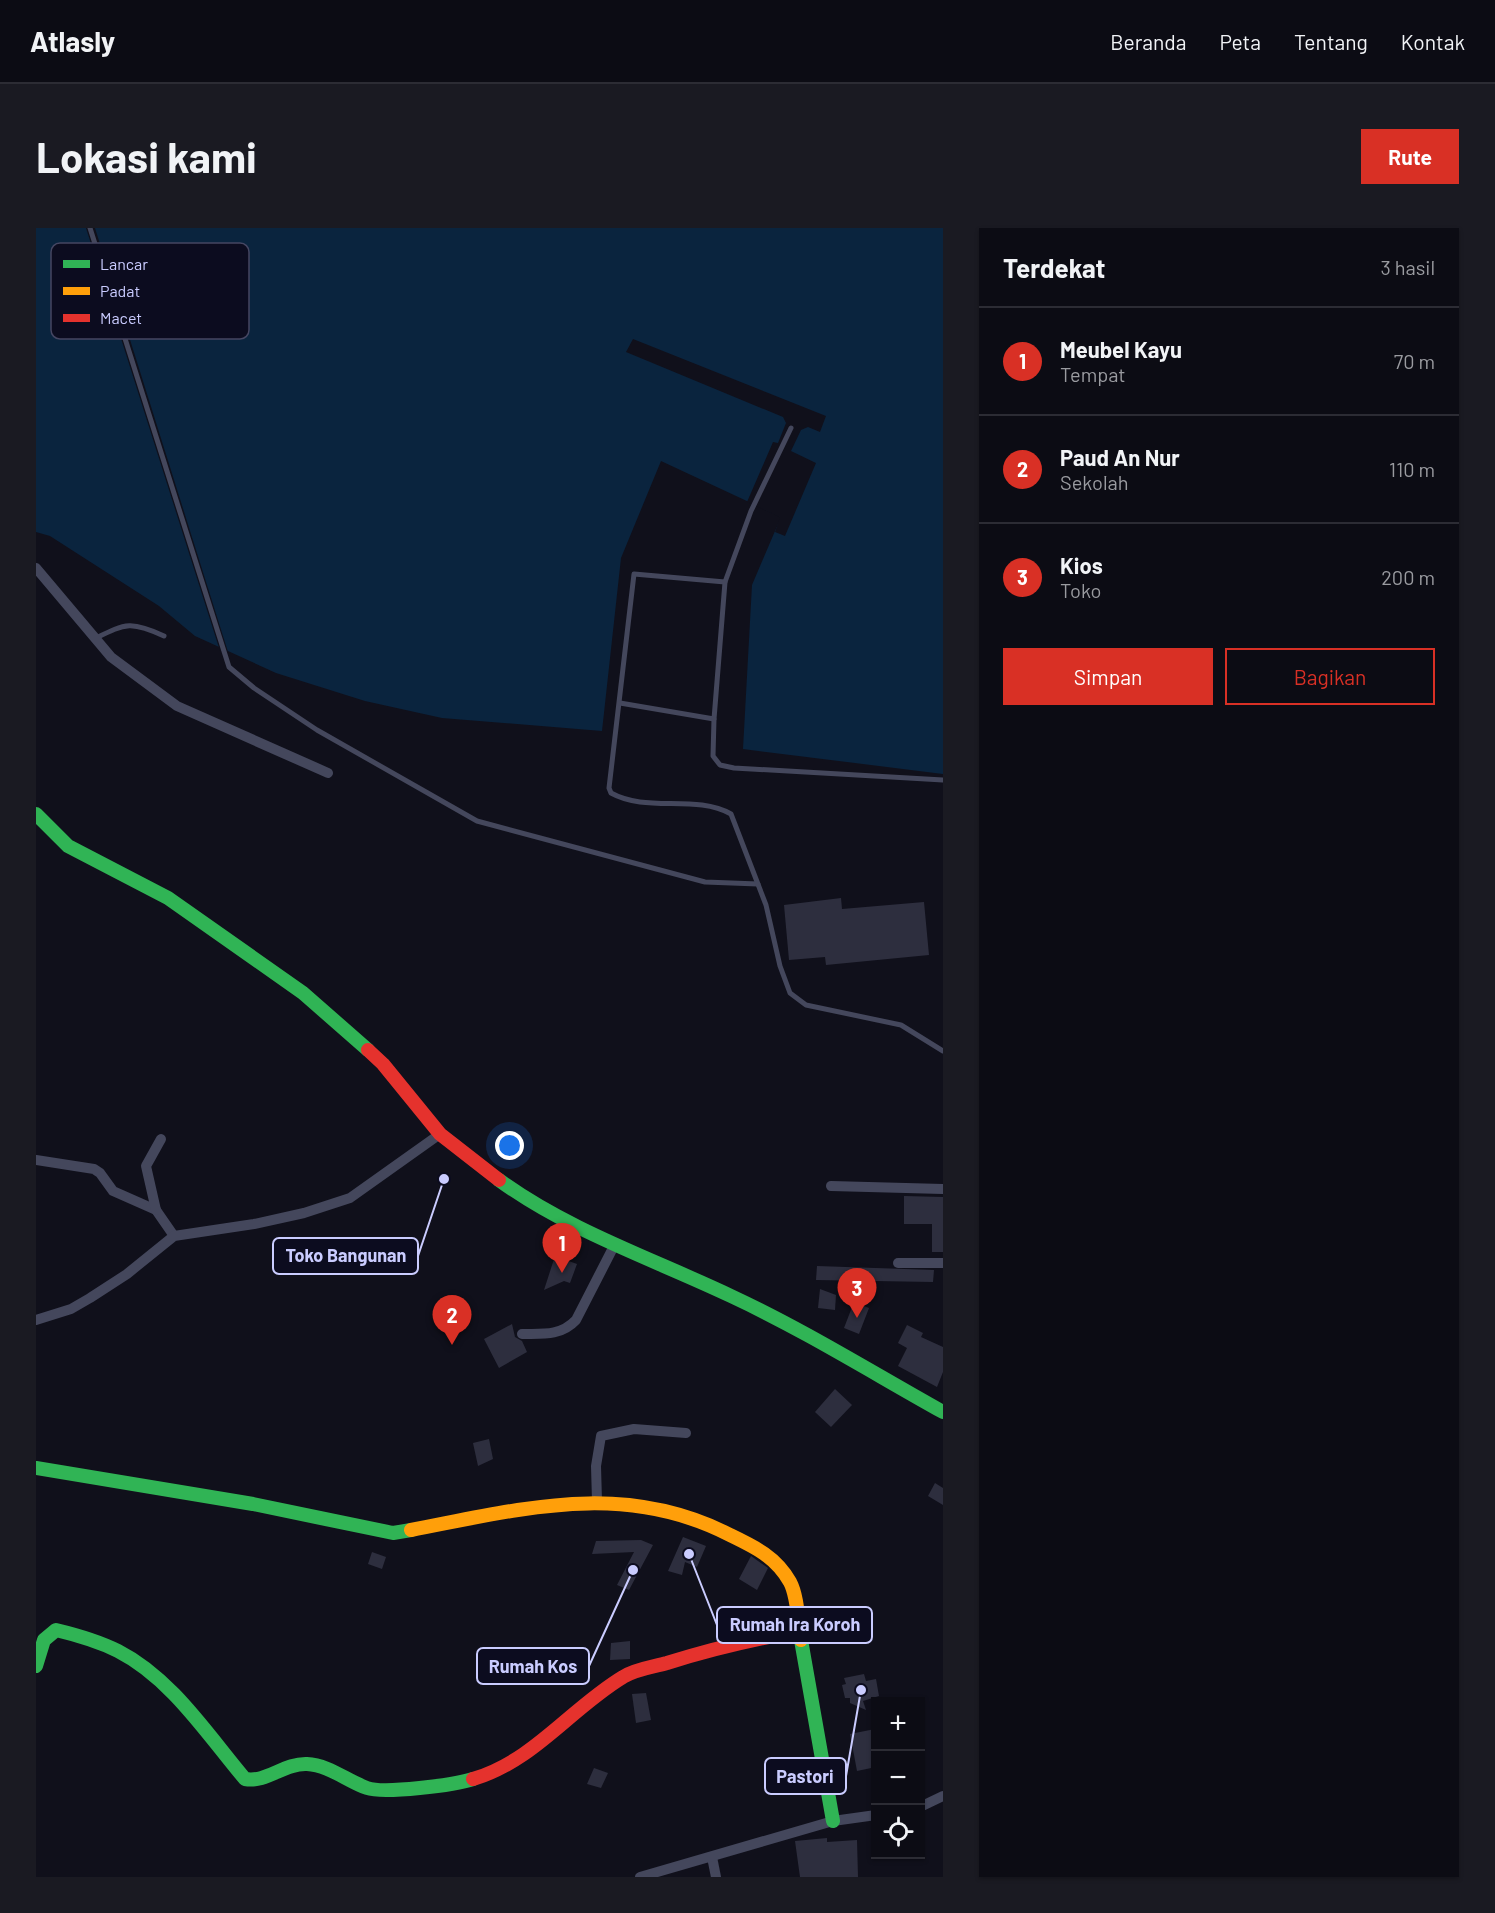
<!DOCTYPE html>
<html lang="id">
<head>
<meta charset="utf-8">
<style>
	:root { --surface:#0c0c14; --page:#1a1a22; --text:#f1f3f6; --muted:#9a9ba0; --line:#2c2c34; --accent:#d93025 }
	body { margin:0; font-family:Barlow,sans-serif; background:var(--page); color:var(--text) }
	.controls { position:absolute; right:18px; bottom:18px; display:grid; overflow:hidden; border-radius:0px; box-shadow:0 2px 4px #0004 }
	.controls button { width:54px; height:54px; display:grid; place-items:center; padding:0; border:0; border-bottom:2px solid var(--line); background:var(--surface); color:var(--text); font:30px sans-serif }
	.you { position:absolute; left:474px; top:918px; width:21px; height:21px; margin:-15px; border:4px solid #fff; border-radius:50%; background:#1a73e8; box-shadow:0 0 0 9px #1a73e833 }
	.badge { display:grid; place-items:center; width:39px; height:39px; border-radius:50%; background:var(--accent); color:#fff; font-size:20px; font-weight:700 }
	.pin { position:absolute; translate:-50% -50px; filter:drop-shadow(0 2px 3px #0008) }
	.pin::after { content:''; position:absolute; top:32px; width:21px; height:18px; background:inherit; clip-path:polygon(0 0,100% 0,50% 100%) }
	.list { margin:0; padding:0; list-style:none }
	h2 { display:flex; justify-content:space-between; align-items:center; height:78px; margin:0; padding:0 24px; font-size:26px }
	h2 small { font-size:20px; font-weight:400; color:var(--muted) }
	.list li { display:grid; grid-template-columns:39px 1fr auto; gap:18px; align-items:center; box-sizing:border-box; height:108px; padding:0 24px; border-top:2px solid var(--line) }
	.list b { display:block; font-size:22px; white-space:nowrap }
	.list p { margin:0; font-size:20px; white-space:nowrap; color:var(--muted) }
	.list em { font-size:20px; font-style:normal; color:var(--muted) }
	.actions { display:flex; gap:12px; padding:18px 24px }
	.actions a { flex:1; padding:14px 0; border:2px solid var(--accent); border-radius:0px; text-align:center; font-size:21px; color:var(--accent) }
	.actions .main { background:var(--accent); color:#fff }
	.icon { flex:none; width:33px; height:33px; fill:none; stroke:currentColor; stroke-width:2; stroke-linecap:round; stroke-linejoin:round }
	.map { position:relative; flex:none; width:907px; height:1649px; overflow:hidden; border-radius:0px }
	header { display:flex; align-items:center; gap:36px; box-sizing:border-box; height:84px; padding:0 30px; background:var(--surface); border-bottom:2px solid var(--line) }
	header strong { font-size:28px }
	nav { display:flex; gap:33px; margin-inline-start:auto; font-size:21px }
	.intro { display:flex; align-items:center; justify-content:space-between; box-sizing:border-box; height:144px; padding:0 36px }
	h1 { margin:0; font-size:42px }
	.button { padding:15px 27px; border-radius:0px; background:var(--accent); color:#fff; font-size:21px; font-weight:700 }
	main { display:flex; gap:36px; padding:0 36px }
	aside { flex:1; background:var(--surface); border-radius:0px; box-shadow:0 2px 4px #0004 }
	.map>svg:first-child { display:block }
</style>
</head>
<body>
<header>
<strong>Atlasly</strong>
<nav><a>Beranda</a><a>Peta</a><a>Tentang</a><a>Kontak</a></nav>
</header>
<div class="intro"><h1>Lokasi kami</h1><a class="button">Rute</a></div>
<main>
<div class="map">
<svg width="907" height="1649" viewBox="0 0 907 1649">
	<rect width="100%" height="100%" fill="#10101b"/>
	<path fill="#0a243e" d="M0,0H907V546L707,521L716,357L745,289L625,233L585,330L566,503L406,490L329,473L240,445L159,408L123,378L14,308L0,304Z"/>
	<g fill="#10101b">
		<path d="M50,0H59L193,427L184,423Z"/>
		<path d="M597,111L790,188L784,204L772,199L765,202L755,223L780,235L749,308L739,304L744,289L711,274L737,214L742,215L750,195L747,189L590,124Z"/>
	</g>
	<g fill="#2d2e3e">
		<path d="M805,670L806,681L888,674L893,727L790,737L789,729L753,732L748,677Z"/>
		<path d="M868,968L907,969V1024H896V996H868Z"/>
		<path d="M519,1028L541,1036L534,1055L528,1053L508,1062Z"/>
		<path d="M781,1038L898,1042L897,1054L780,1052Z"/>
		<path d="M784,1061L800,1067L799,1082L782,1080Z"/>
		<path d="M818,1074L833,1080L823,1106L808,1100Z"/>
		<path d="M476,1096L479,1109L486,1113L491,1124L463,1140L448,1111Z"/>
		<path d="M871,1097L887,1105L885,1109L907,1119V1144L901,1159L862,1138L871,1120L862,1115Z"/>
		<path d="M799,1161L816,1177L795,1199L779,1184Z"/>
		<path d="M453,1211L457,1231L442,1238L437,1215Z"/>
		<path d="M899,1255L907,1260V1277L892,1268Z"/>
		<path d="M647,1309L670,1318L661,1339L649,1334L646,1347L632,1343Z"/>
		<path d="M605,1312L617,1317L593,1362L581,1357L598,1324L556,1326L560,1313Z"/>
		<path d="M336,1324L350,1329L346,1341L332,1336Z"/>
		<path d="M715,1328L732,1340L721,1362L703,1351Z"/>
		<path d="M594,1413V1431L574,1432L575,1415Z"/>
		<path d="M828,1446L830,1453L840,1451L843,1468L827,1473L830,1482L814,1475V1470H809L806,1457L810,1456L808,1450Z"/>
		<path d="M610,1465L615,1492L600,1495L596,1466Z"/>
		<path d="M839,1501L840,1539L821,1543L814,1506Z"/>
		<path d="M558,1540L572,1545L565,1560L551,1556Z"/>
		<path d="M791,1610V1614L821,1612L822,1649H764L759,1613Z"/>
	</g>
	<g fill="none" stroke-linecap="round" stroke-linejoin="round">
		<g stroke="#44475c" stroke-width="5">
			<path d="M54,0L193,439L218,460L281,502L441,593L669,654L722,656"/>
			<path d="M689,354L598,346L573,560L575,565C611,585 659,566 695,586L730,677L744,738L754,765L770,777L865,797L907,823"/>
			<path d="M60,410C90,395 96,393 128,408"/>
			<path d="M584,475L678,491L689,354L715,283L755,200"/>
			<path d="M678,491L677,528L684,537L698,540L907,552"/>
		</g>
		<g stroke="#44475c" stroke-width="10">
			<path d="M0,340L75,429L141,478L292,545"/>
			<path d="M0,932L58,941L64,945L77,963L120,982L138,1008"/>
			<path d="M795,958L907,961"/>
			<path d="M120,982L110,938L125,911"/>
			<path d="M862,1035H907"/>
			<path d="M0,1092L35,1081L54,1070L91,1046L138,1008L218,996L268,985L314,970L404,906"/>
			<path d="M486,1106C507,1106 525,1108 540,1092L579,1016"/>
			<path d="M561,1273L560,1238L565,1208L598,1201L650,1205"/>
			<path d="M884,1579L907,1568"/>
			<path d="M676,1629L680,1649"/>
			<path d="M604,1649L797,1593L840,1587"/>
		</g>
		<g stroke="#30b455" stroke-width="14">
			<path d="M0,586L32,618L132,670L267,765L332,822"/>
			<path d="M463,952C533,1003 617,1031 695,1068C768,1102 837,1145 907,1184"/>
			<path d="M0,1240L217,1276L357,1305L375,1302"/>
			<path d="M765,1412L797,1593"/>
			<path d="M0,1438L8,1412L20,1402C41,1407 62,1413 82,1423C135,1450 171,1506 209,1551C231,1555 248,1535 271,1536C293,1537 311,1553 331,1560C348,1566 419,1557 437,1551"/>
		</g>
		<path stroke="#ff9f0a" stroke-width="14" d="M375,1302C486,1281 587,1252 694,1307C719,1319 740,1329 754,1354C762,1369 762,1395 765,1412"/>
		<g stroke="#e5322d" stroke-width="14">
			<path d="M332,822L347,836L404,906L463,952"/>
			<path d="M437,1551C498,1533 534,1481 587,1449C599,1441 617,1439 631,1435C675,1421 718,1411 764,1403"/>
		</g>
	</g>
	<rect x="15" y="15" width="198" height="96" rx="9" fill="#0c0c1f" stroke="#454662" stroke-width="1.5"/>
	<rect x="27" y="32" width="27" height="8" fill="#30b455"/>
	<rect x="27" y="59" width="27" height="8" fill="#ff9f0a"/>
	<rect x="27" y="86" width="27" height="8" fill="#e5322d"/>
	<g font-size="16" fill="#caccff">
		<text x="64" y="42">Lancar</text>
		<text x="64" y="69">Padat</text>
		<text x="64" y="96">Macet</text>
	</g>
	<path fill="none" stroke="#caccff" stroke-width="2" d="M408 951L382 1028M653 1326L681 1397M597 1342L553 1438M825 1462L810 1548"/>
	<g fill="#caccff" stroke="#0c0c1f" stroke-width="2">
		<circle cx="408" cy="951" r="6"/>
		<circle cx="653" cy="1326" r="6"/>
		<circle cx="597" cy="1342" r="6"/>
		<circle cx="825" cy="1462" r="6"/>
	</g>
	<g fill="#0c0c1f" stroke="#caccff" stroke-width="2">
		<rect x="237" y="1010" width="145" height="36" rx="6"/>
		<rect x="681" y="1379" width="155" height="36" rx="6"/>
		<rect x="441" y="1420" width="112" height="36" rx="6"/>
		<rect x="729" y="1530" width="81" height="36" rx="6"/>
	</g>
	<g font-size="18" text-anchor="middle" font-weight="bold" fill="#caccff">
		<text x="310" y="1034">Toko Bangunan</text>
		<text x="759" y="1403">Rumah Ira Koroh</text>
		<text x="497" y="1445">Rumah Kos</text>
		<text x="769" y="1555">Pastori</text>
	</g>
</svg>
<div class="controls">
<button>+</button>
<button>−</button>
<button><svg class="icon" aria-label="locate" viewBox="0 0 24 24"><circle cx="12" cy="12" r="6"/><path d="M12 2v4M12 18v4M2 12h4M18 12h4"/></svg></button>
</div>
<div class="you"></div>
<div class="pin badge" style="left:526px;top:1045px">1</div>
<div class="pin badge" style="left:416px;top:1117px">2</div>
<div class="pin badge" style="left:821px;top:1090px">3</div>
</div>
<aside>
<h2>Terdekat<small>3 hasil</small></h2>
<ul class="list">
<li><span class="badge">1</span><div><b>Meubel Kayu</b><p>Tempat</p></div><em>70 m</em></li>
<li><span class="badge">2</span><div><b>Paud An Nur</b><p>Sekolah</p></div><em>110 m</em></li>
<li><span class="badge">3</span><div><b>Kios</b><p>Toko</p></div><em>200 m</em></li>
</ul>
<div class="actions"><a class="main">Simpan</a><a>Bagikan</a></div>
</aside>
</main>
</body>
</html>
